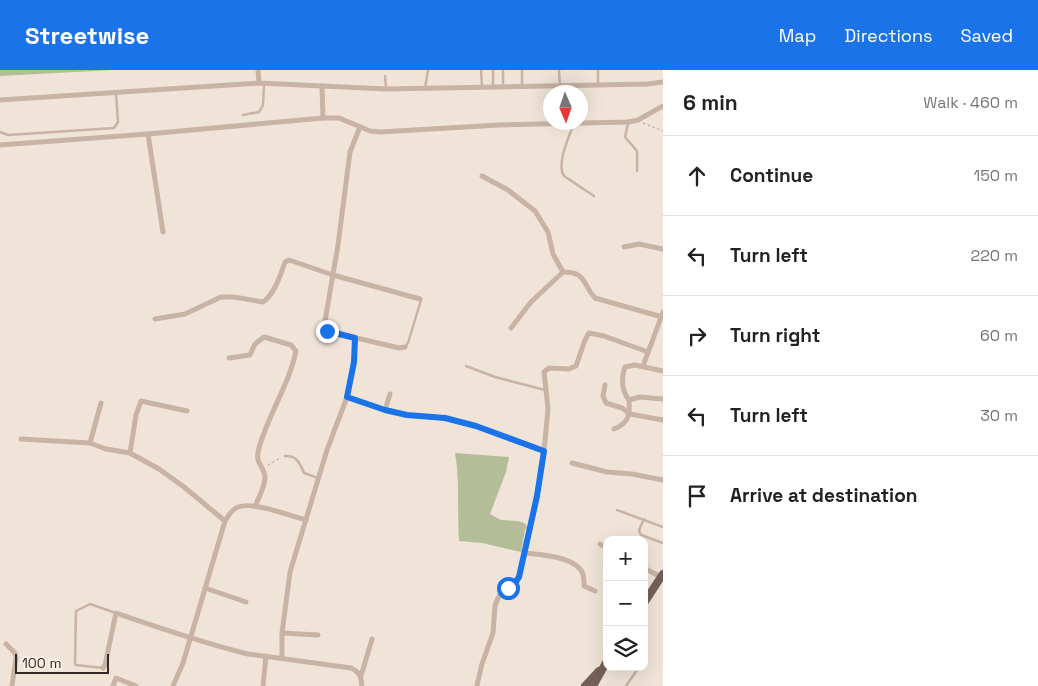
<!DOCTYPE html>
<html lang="en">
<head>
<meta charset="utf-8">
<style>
	:root { --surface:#fff; --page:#f2f2f2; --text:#222; --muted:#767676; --line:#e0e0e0; --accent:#1a73e8 }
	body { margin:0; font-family:"Space Grotesk",sans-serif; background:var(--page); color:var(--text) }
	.controls { position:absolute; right:15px; bottom:15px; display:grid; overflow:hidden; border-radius:10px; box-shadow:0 5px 20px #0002 }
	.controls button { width:45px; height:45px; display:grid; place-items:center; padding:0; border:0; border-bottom:1px solid var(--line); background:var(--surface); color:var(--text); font:25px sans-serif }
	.compass { position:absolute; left:543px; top:15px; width:45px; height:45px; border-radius:50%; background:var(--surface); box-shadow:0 5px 20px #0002; rotate:178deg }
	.scale { position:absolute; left:15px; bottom:12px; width:94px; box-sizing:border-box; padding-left:5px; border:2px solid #332926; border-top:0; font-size:14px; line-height:18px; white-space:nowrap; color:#332926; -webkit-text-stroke:4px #f8eee3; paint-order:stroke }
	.stop { position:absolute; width:15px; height:15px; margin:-11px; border:4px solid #1a73e8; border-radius:50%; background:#fff }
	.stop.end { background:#1a73e8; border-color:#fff; box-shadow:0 1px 5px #0008 }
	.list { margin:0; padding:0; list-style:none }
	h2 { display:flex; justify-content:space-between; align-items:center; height:65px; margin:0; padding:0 20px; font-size:21px }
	h2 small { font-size:16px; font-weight:400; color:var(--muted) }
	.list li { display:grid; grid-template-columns:32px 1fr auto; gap:15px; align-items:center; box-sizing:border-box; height:80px; padding:0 20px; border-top:1px solid var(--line) }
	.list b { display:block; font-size:19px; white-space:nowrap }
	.list em { font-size:16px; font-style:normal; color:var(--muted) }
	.icon { flex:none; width:28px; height:28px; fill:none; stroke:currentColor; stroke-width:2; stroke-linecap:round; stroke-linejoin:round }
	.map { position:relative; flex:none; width:663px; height:616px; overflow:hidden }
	header { display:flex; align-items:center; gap:30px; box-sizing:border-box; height:70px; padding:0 25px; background:var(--accent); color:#fff }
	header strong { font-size:24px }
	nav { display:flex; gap:28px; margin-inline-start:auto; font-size:18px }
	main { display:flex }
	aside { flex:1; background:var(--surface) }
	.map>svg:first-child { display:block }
</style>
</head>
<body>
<header>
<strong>Streetwise</strong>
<nav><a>Map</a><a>Directions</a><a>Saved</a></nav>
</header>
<main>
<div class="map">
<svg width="663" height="616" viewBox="0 0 663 616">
	<rect width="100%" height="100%" fill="#f0e4d8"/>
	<g fill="#b3be98">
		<path d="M0,0H113L0,6Z"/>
		<path d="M455,383L509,387L506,402L490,444L501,450L518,451L526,454L521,482L482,473L459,471C457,442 460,412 455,383Z"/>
	</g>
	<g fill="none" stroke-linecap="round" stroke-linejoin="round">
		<g stroke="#b39d8e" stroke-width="1" stroke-dasharray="2.5 2.5" stroke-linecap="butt">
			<path d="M643,53L663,61"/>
			<path d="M268,395L280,388"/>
		</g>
		<g stroke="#c8b3a4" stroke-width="2.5">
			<path d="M481,0L482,16"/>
			<path d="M493,0V16"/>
			<path d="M503,0V16"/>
			<path d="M522,0V15"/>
			<path d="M559,0L560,16"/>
			<path d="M598,0V13"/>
			<path d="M385,6L386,19"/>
			<path d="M425,18L428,0"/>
			<path d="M243,45L259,42L263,35L264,15"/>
			<path d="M574,53C569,67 556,94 564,106L594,126"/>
			<path d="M628,53L625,67L637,81V101"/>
			<path d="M0,62L8,65L114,58L118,52L116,24"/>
			<path d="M405,277L408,273L421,230"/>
			<path d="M466,296L495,307L545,320"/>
			<path d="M285,386C297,385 300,394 304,403L318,408"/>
			<path d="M617,440L663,457"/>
			<path d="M644,449L639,460L641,465L663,473"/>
			<path d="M511,455L529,458"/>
			<path d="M103,598L76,595L75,593L76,541L90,534L116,543"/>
			<path d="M626,616L637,600"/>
		</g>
		<g stroke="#c8b3a4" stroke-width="5">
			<path d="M258,0L259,13"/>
			<path d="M322,16L323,48"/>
			<path d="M0,30L259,13L386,19L648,14L663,12"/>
			<path d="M360,57L350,82L338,175L324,257L327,261L399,278L405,277"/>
			<path d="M148,64L163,162"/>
			<path d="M0,75L148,64L323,48H339L370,61L380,62L499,55L628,52L638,50L663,36"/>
			<path d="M482,106L508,120L535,141L548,162L553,184L563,202C587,202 582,214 595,228L662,247"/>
			<path d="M624,177L639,174L663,179"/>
			<path d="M155,249L185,244L221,227H234L263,232C274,225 281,204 285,192L289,190L333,205L420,229"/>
			<path d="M511,258L531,232L563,202"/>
			<path d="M229,288L250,285L255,274L264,267L291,275L296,281C289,315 268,345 259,378C254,395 264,394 265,407C265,416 259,428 255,436"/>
			<path d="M643,296L663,242"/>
			<path d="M605,315L603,326L606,333L622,338L630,344L663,350"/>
			<path d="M347,327L385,340L407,345L445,348L475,356L544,381"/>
			<path d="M629,330C621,320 621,309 625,297L635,295L663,301"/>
			<path d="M385,340L390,324"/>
			<path d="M614,359C629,353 630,345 629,330L640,327L663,329"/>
			<path d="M21,369L90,373L106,379L130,383L159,399L184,417L225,451"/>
			<path d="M90,373L101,333"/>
			<path d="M130,383L136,345L141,331L187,341"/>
			<path d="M572,393L607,402L632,404L663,410"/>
			<path d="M600,474L607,478"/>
			<path d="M525,483C540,485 576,486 583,504C584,507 584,512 584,516L595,521"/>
			<path d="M644,498L661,507"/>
			<path d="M205,518L246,532"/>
			<path d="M282,563L318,565"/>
			<path d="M6,574L15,583L16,588L12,616"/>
			<path d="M282,588V563L290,502L327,380L347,327L354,292L355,268"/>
			<path d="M103,598L105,595L116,543C160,558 203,573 248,584L351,598C360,602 361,607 362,616"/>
			<path d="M361,606L372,569"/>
			<path d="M477,615L482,594L493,563L495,536L498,528L502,522L513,516L519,507L537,426L544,381L548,339L544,302L549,298L569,299L576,296L585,270L589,263L604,266L648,282"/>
			<path d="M113,616L116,608L136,616"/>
			<path d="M173,616L183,593L225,451C228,446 232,439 238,437C252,431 291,446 306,450"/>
			<path d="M263,616L266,586"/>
		</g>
		<g stroke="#756057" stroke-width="8">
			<path d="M644,533L663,504"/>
			<path d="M585,616L599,601"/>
			<path d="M593,616L607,591"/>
		</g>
	</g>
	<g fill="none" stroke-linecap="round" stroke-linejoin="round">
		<path stroke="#1a73e8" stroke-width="6" d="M327,261L355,268L354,292L347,327L385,340L407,345L445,348L476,356L544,381L537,426L519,507L513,516L508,518"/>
	</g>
</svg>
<div class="controls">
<button>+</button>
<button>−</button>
<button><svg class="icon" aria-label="layers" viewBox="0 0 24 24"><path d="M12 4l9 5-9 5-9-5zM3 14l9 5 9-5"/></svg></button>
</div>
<svg class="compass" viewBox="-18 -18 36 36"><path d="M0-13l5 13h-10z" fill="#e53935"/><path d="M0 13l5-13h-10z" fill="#767676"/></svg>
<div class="scale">100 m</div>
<div class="stop" style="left:508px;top:518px"></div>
<div class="stop end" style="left:327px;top:261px"></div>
</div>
<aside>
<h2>6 min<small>Walk · 460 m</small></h2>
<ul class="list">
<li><svg class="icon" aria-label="ahead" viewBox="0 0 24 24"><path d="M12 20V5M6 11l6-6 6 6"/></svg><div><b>Continue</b></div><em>150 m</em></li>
<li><svg class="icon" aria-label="left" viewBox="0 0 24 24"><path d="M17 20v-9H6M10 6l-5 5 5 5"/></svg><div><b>Turn left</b></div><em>220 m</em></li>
<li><svg class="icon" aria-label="right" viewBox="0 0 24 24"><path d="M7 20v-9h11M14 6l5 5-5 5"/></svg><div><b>Turn right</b></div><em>60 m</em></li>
<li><svg class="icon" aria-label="left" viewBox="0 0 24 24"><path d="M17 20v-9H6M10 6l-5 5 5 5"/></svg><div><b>Turn left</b></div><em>30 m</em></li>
<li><svg class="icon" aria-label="arrive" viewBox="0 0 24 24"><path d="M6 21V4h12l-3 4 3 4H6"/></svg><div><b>Arrive at destination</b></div></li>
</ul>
</aside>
</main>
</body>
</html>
